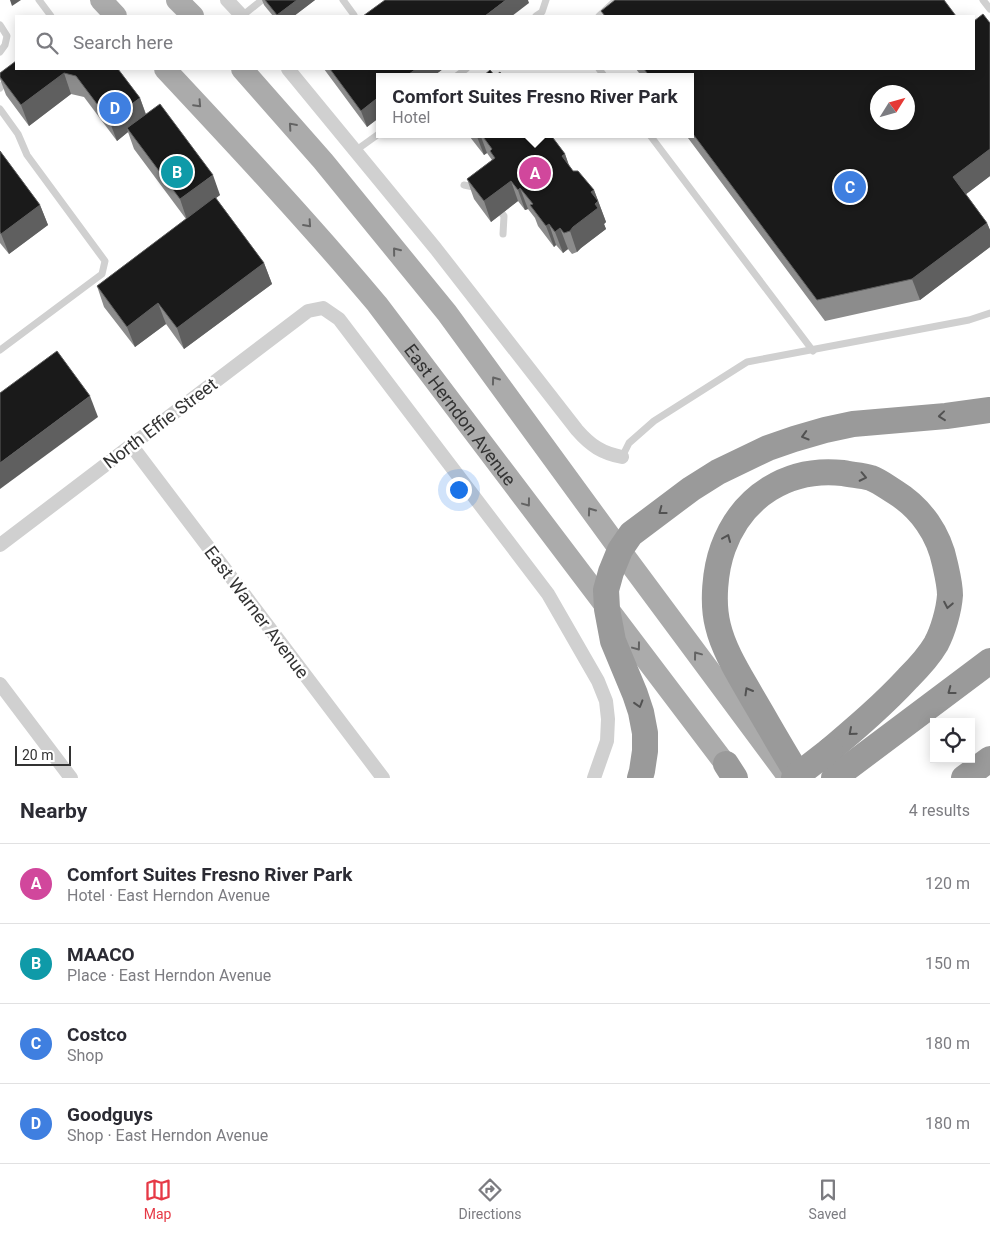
<!DOCTYPE html>
<html lang="en">
<head>
<meta charset="utf-8">
<style>
	:root { --surface:#fff; --page:#f2f2f3; --text:#2b2b33; --muted:#7c7c81; --line:#e1e1e2; --accent:#e63946 }
	body { margin:0; font-family:Roboto,sans-serif; background:var(--page); color:var(--text) }
	.controls { position:absolute; right:15px; bottom:15px; display:grid; overflow:hidden; border-radius:0px; box-shadow:0 2px 12px #0003 }
	.controls button { width:45px; height:45px; display:grid; place-items:center; padding:0; border:0; border-bottom:1px solid var(--line); background:var(--surface); color:var(--text); font:25px sans-serif }
	.compass { position:absolute; left:870px; top:85px; width:45px; height:45px; border-radius:50%; background:var(--surface); box-shadow:0 2px 12px #0003; rotate:53deg }
	.scale { position:absolute; left:15px; bottom:12px; width:56px; box-sizing:border-box; padding-left:5px; border:2px solid #333; border-top:0; font-size:14px; line-height:18px; white-space:nowrap; color:#333; -webkit-text-stroke:4px #fff; paint-order:stroke }
	.you { position:absolute; left:458px; top:489px; width:18px; height:18px; margin:-12px; border:4px solid #fff; border-radius:50%; background:#1a73e8; box-shadow:0 0 0 8px #1a73e833 }
	.badge { display:grid; place-items:center; width:32px; height:32px; border-radius:50%; background:var(--accent); color:#fff; font-size:16px; font-weight:700 }
	.pin { position:absolute; translate:-50% -50%; border:2px solid #fff; box-shadow:0 1px 5px #0006 }
	.popup { position:absolute; left:376px; top:73px; width:318px; height:65px; box-sizing:border-box; display:grid; place-content:center; border-radius:0px; background:var(--surface); filter:drop-shadow(0 1px 4px #0005); font-size:16px; white-space:nowrap; color:var(--muted) }
	.popup b { font-size:19px; color:var(--text) }
	.popup::after { content:''; position:absolute; left:50%; top:100%; margin-left:-10px; border:10px solid transparent; border-top-color:var(--surface) }
	.list { margin:0; padding:0; list-style:none }
	h2 { display:flex; justify-content:space-between; align-items:center; height:65px; margin:0; padding:0 20px; font-size:21px }
	h2 small { font-size:16px; font-weight:400; color:var(--muted) }
	.list li { display:grid; grid-template-columns:32px 1fr auto; gap:15px; align-items:center; box-sizing:border-box; height:80px; padding:0 20px; border-top:1px solid var(--line) }
	.list b { display:block; font-size:19px; white-space:nowrap }
	.list p { margin:0; font-size:16px; white-space:nowrap; color:var(--muted) }
	.list em { font-size:16px; font-style:normal; color:var(--muted) }
	.icon { flex:none; width:28px; height:28px; fill:none; stroke:currentColor; stroke-width:2; stroke-linecap:round; stroke-linejoin:round }
	.map { position:relative; flex:none; width:990px; height:778px; overflow:hidden }
	.search { position:absolute; background:var(--surface); box-shadow:0 2px 12px #0003; left:15px; right:15px; top:15px; height:55px; display:flex; align-items:center; gap:12px; box-sizing:border-box; padding:0 18px; border-radius:0px; color:var(--muted); font-size:19px }
	.sheet { height:385px; background:var(--surface) }
	nav { display:flex; justify-content:space-around; align-items:center; box-sizing:border-box; height:70px; border-top:1px solid var(--line); background:var(--surface); font-size:14px; color:var(--muted) }
	nav a { display:grid; justify-items:center; gap:2px }
	nav .on { color:var(--accent) }
	.map>svg:first-child { display:block }
</style>
</head>
<body>
<div class="map">
<svg width="990" height="778" viewBox="0 0 990 778">
	<rect width="100%" height="100%" fill="#fff"/>
	<g fill="none" stroke-linecap="round" stroke-linejoin="round">
		<g stroke="#d0d0d0" stroke-width="7">
			<path d="M39,0L51,16"/>
			<path d="M343,0L354,15"/>
			<path d="M983,0L990,9"/>
			<path d="M242,16L262,0"/>
			<path d="M536,16L542,12L546,0"/>
			<path d="M599,16L616,0"/>
			<path d="M0,25L7,36L5,45L0,52"/>
			<path d="M599,69L605,77"/>
			<path d="M455,77L466,69"/>
			<path d="M0,88L8,78L21,69"/>
			<path d="M0,109L18,134L27,155L105,261L102,274L0,350"/>
			<path d="M649,134L813,351"/>
			<path d="M355,151L380,133"/>
			<path d="M464,185L478,188"/>
			<path d="M497,207L504,216L503,234"/>
			<path d="M622,457L629,443L654,421L747,362L969,320L990,313"/>
		</g>
		<g stroke="#d0d0d0" stroke-width="14">
			<path d="M227,0L242,16"/>
			<path d="M288,69L436,249L577,430C591,446 602,453 622,457"/>
			<path d="M131,445L383,778"/>
			<path d="M0,545L308,311L323,308L339,319L548,594L598,681L606,701L608,719L607,741L594,778"/>
			<path d="M0,684L71,778"/>
		</g>
		<g stroke="#ababab" stroke-width="22">
			<path d="M101,0L116,16"/>
			<path d="M177,0L193,16"/>
			<path id="s1" d="M165,69C237,146 309,223 377,304L736,778"/>
			<path d="M242,69L323,161L447,313L620,550L784,771"/>
		</g>
		<g stroke="#9a9a9a" stroke-width="26">
			<path d="M726,764L735,778"/>
			<path d="M640,778L642,771L645,751V733L641,712L635,694L613,641L607,609L606,590L611,572L620,550L631,534L691,489L718,472L768,448L794,439L825,430L853,424L946,416L990,410"/>
			<path d="M800,778C783,751 768,724 752,697C739,674 724,651 718,626C712,603 715,570 723,548C742,496 788,467 843,473C852,475 862,475 871,478C879,481 887,487 895,492C921,508 939,534 945,564C947,573 950,585 950,595C949,610 943,631 936,644C929,656 918,668 908,678C884,704 857,727 830,750"/>
			<path d="M834,778L990,661"/>
			<path d="M964,778L990,759"/>
		</g>
		<path stroke="#9a9a9a" stroke-width="26" d="M794,778L830,750"/>
	</g>
	<g fill="#8c8c8c">
		<path d="M262,0H315L294,16H273L264,5Z"/>
		<path d="M990,23V176L966,194L987,223L990,230V247L920,300L825,321L685,134H690V77H642L636,69H974Z"/>
		<path d="M118,69L140,98L146,114L220,195L216,198L264,263L272,284L184,349L166,324L135,347L104,307L97,286L186,219L134,149L128,132L117,141L84,97L71,94L29,126L6,95L0,79V73Z"/>
		<path d="M324,69H443L432,77H380V117L367,127Z"/>
		<path d="M469,134H550L565,154L569,165L573,171L594,190L606,222L604,224L606,229L581,248L577,252L572,254L568,249L563,253L556,245L554,247L538,226L535,218L528,209L525,210L518,201L491,222L474,199L467,179L492,160L487,153L484,155L470,137Z"/>
		<path d="M0,151L40,205L48,225L9,254L0,243Z"/>
	</g>
	<g fill="#5f5f5f">
		<path d="M10,0H21L12,6Z"/>
		<path d="M297,0H315L294,16H277V15Z"/>
		<path d="M506,0H528L529,3L512,16H485Z"/>
		<path d="M416,69H443L432,77H405Z"/>
		<path d="M64,73L71,94L29,126L21,105Z"/>
		<path d="M380,96V117L367,127L361,111Z"/>
		<path d="M140,98L147,118L127,128L128,132L117,141L109,120Z"/>
		<path d="M476,134H480L487,153L484,155Z"/>
		<path d="M990,149V176L961,198L953,177Z"/>
		<path d="M565,154L572,175L562,156Z"/>
		<path d="M213,175L220,195L187,220L180,199Z"/>
		<path d="M511,181L518,201L491,222L484,201Z"/>
		<path d="M520,188L528,209L525,210L518,190Z"/>
		<path d="M594,190L606,222L604,224L606,229L581,248L577,252L570,231L591,192Z"/>
		<path d="M40,205L48,225L9,254L1,234Z"/>
		<path d="M987,223L990,230V247L920,300L912,279Z"/>
		<path d="M549,224L556,245L554,247L546,226Z"/>
		<path d="M560,228L568,249L563,253L555,232Z"/>
		<path d="M264,263L272,284L184,349L177,328Z"/>
		<path d="M158,303L166,324L135,347L127,327Z"/>
		<path d="M90,396L98,417L0,489V463Z"/>
	</g>
	<g fill="#1a1a1a" stroke="#5f5f5f" fill-rule="evenodd">
		<path d="M265,0H297L277,15Z"/>
		<path d="M385,0H506L485,16H363Z"/>
		<path d="M615,0H944L956,16H605L601,11Z"/>
		<path d="M983,14L990,23V149L953,177L987,223L912,279L817,300L690,130V77H650L644,69H974V21ZM878,92H908V122H878Z"/>
		<path d="M16,61V69H118L140,98L109,120L76,76L64,73L21,105L0,77V73Z"/>
		<path d="M330,69H416L405,77H380V96L361,111Z"/>
		<path d="M490,70L495,76L500,72L503,77H482Z"/>
		<path d="M160,104L213,175L180,199L127,128Z"/>
		<path d="M481,134H550L565,154L562,156L573,171H578L594,190L591,192L598,201L595,204L598,208L573,227L570,231L564,233L560,228L555,232L549,224L546,226L530,205L533,204L520,188L518,190L511,181L484,201L467,179L495,158L490,151L492,149Z"/>
		<path d="M0,151L40,205L1,234L0,232Z"/>
		<path d="M215,197L264,263L177,328L158,303L127,327L97,286Z"/>
		<path d="M57,351L90,396L0,463V393Z"/>
	</g>
	<defs><path id="oneway-chevron" d="M-2-3.5L2.5 0L-2 3.5" fill="none" stroke-width="1.6" stroke-linecap="round" stroke-linejoin="round" transform="scale(1.25)"/></defs>
	<g stroke="#636363">
		<use href="#oneway-chevron" transform="translate(198 104) rotate(47)"/>
		<use href="#oneway-chevron" transform="translate(292 126) rotate(-131)"/>
		<use href="#oneway-chevron" transform="translate(308 224) rotate(48)"/>
		<use href="#oneway-chevron" transform="translate(396 251) rotate(-129)"/>
		<use href="#oneway-chevron" transform="translate(495 380) rotate(-126)"/>
		<use href="#oneway-chevron" transform="translate(527 503) rotate(53)"/>
		<use href="#oneway-chevron" transform="translate(591 511) rotate(-126)"/>
		<use href="#oneway-chevron" transform="translate(637 647) rotate(53)"/>
		<use href="#oneway-chevron" transform="translate(697 655) rotate(-127)"/>
	</g>
	<g stroke="#525252">
		<use href="#oneway-chevron" transform="translate(942 416) rotate(174)"/>
		<use href="#oneway-chevron" transform="translate(805 436) rotate(164)"/>
		<use href="#oneway-chevron" transform="translate(863 477) rotate(12)"/>
		<use href="#oneway-chevron" transform="translate(662 511) rotate(143)"/>
		<use href="#oneway-chevron" transform="translate(727 538) rotate(-67)"/>
		<use href="#oneway-chevron" transform="translate(948 605) rotate(101)"/>
		<use href="#oneway-chevron" transform="translate(748 691) rotate(-120)"/>
		<use href="#oneway-chevron" transform="translate(951 691) rotate(143)"/>
		<use href="#oneway-chevron" transform="translate(639 704) rotate(73)"/>
		<use href="#oneway-chevron" transform="translate(852 732) rotate(139)"/>
	</g>
	<g text-anchor="middle" dominant-baseline="central" stroke-width="5" stroke-linejoin="round" paint-order="stroke">
		<g font-size="18" fill="#333" stroke="#fff">
			<text stroke="none"><textPath href="#s1" startOffset="455">East Herndon Avenue</textPath></text>
			<text transform="translate(160 423) rotate(-37)">North Effie Street</text>
			<text transform="translate(257 612) rotate(53)">East Warner Avenue</text>
		</g>
	</g>
</svg>
<div class="controls">
<button><svg class="icon" aria-label="locate" viewBox="0 0 24 24"><circle cx="12" cy="12" r="6"/><path d="M12 2v4M12 18v4M2 12h4M18 12h4"/></svg></button>
</div>
<svg class="compass" viewBox="-18 -18 36 36"><path d="M0-13l5 13h-10z" fill="#e53935"/><path d="M0 13l5-13h-10z" fill="#7c7c81"/></svg>
<div class="scale">20 m</div>
<div class="you"></div>
<div class="pin badge" style="left:535px;top:173px;background:#d1479c">A</div>
<div class="popup"><b>Comfort Suites Fresno River Park</b>Hotel</div>
<div class="pin badge" style="left:177px;top:172px;background:#0f9aa8">B</div>
<div class="pin badge" style="left:850px;top:187px;background:#3f7fe0">C</div>
<div class="pin badge" style="left:115px;top:108px;background:#3f7fe0">D</div>
<div class="search"><svg class="icon" aria-label="search" viewBox="0 0 24 24"><circle cx="10" cy="10" r="6"/><path d="M15 15l6 6"/></svg>Search here</div>
</div>
<section class="sheet">
<h2>Nearby<small>4 results</small></h2>
<ul class="list">
<li><span class="badge" style="background:#d1479c">A</span><div><b>Comfort Suites Fresno River Park</b><p>Hotel · East Herndon Avenue</p></div><em>120 m</em></li>
<li><span class="badge" style="background:#0f9aa8">B</span><div><b>MAACO</b><p>Place · East Herndon Avenue</p></div><em>150 m</em></li>
<li><span class="badge" style="background:#3f7fe0">C</span><div><b>Costco</b><p>Shop</p></div><em>180 m</em></li>
<li><span class="badge" style="background:#3f7fe0">D</span><div><b>Goodguys</b><p>Shop · East Herndon Avenue</p></div><em>180 m</em></li>
</ul>
</section>
<nav>
<a class="on"><svg class="icon" aria-label="map" viewBox="0 0 24 24"><path d="M3 6l6-2 6 2 6-2v14l-6 2-6-2-6 2zM9 4v14M15 6v14"/></svg>Map</a>
<a><svg class="icon" aria-label="directions" viewBox="0 0 24 24"><path d="M12 3l9 9-9 9-9-9zM9 14v-3h6M13 9l2 2-2 2"/></svg>Directions</a>
<a><svg class="icon" aria-label="saved" viewBox="0 0 24 24"><path d="M7 4h10v16l-5-4-5 4z"/></svg>Saved</a>
</nav>
</body>
</html>
